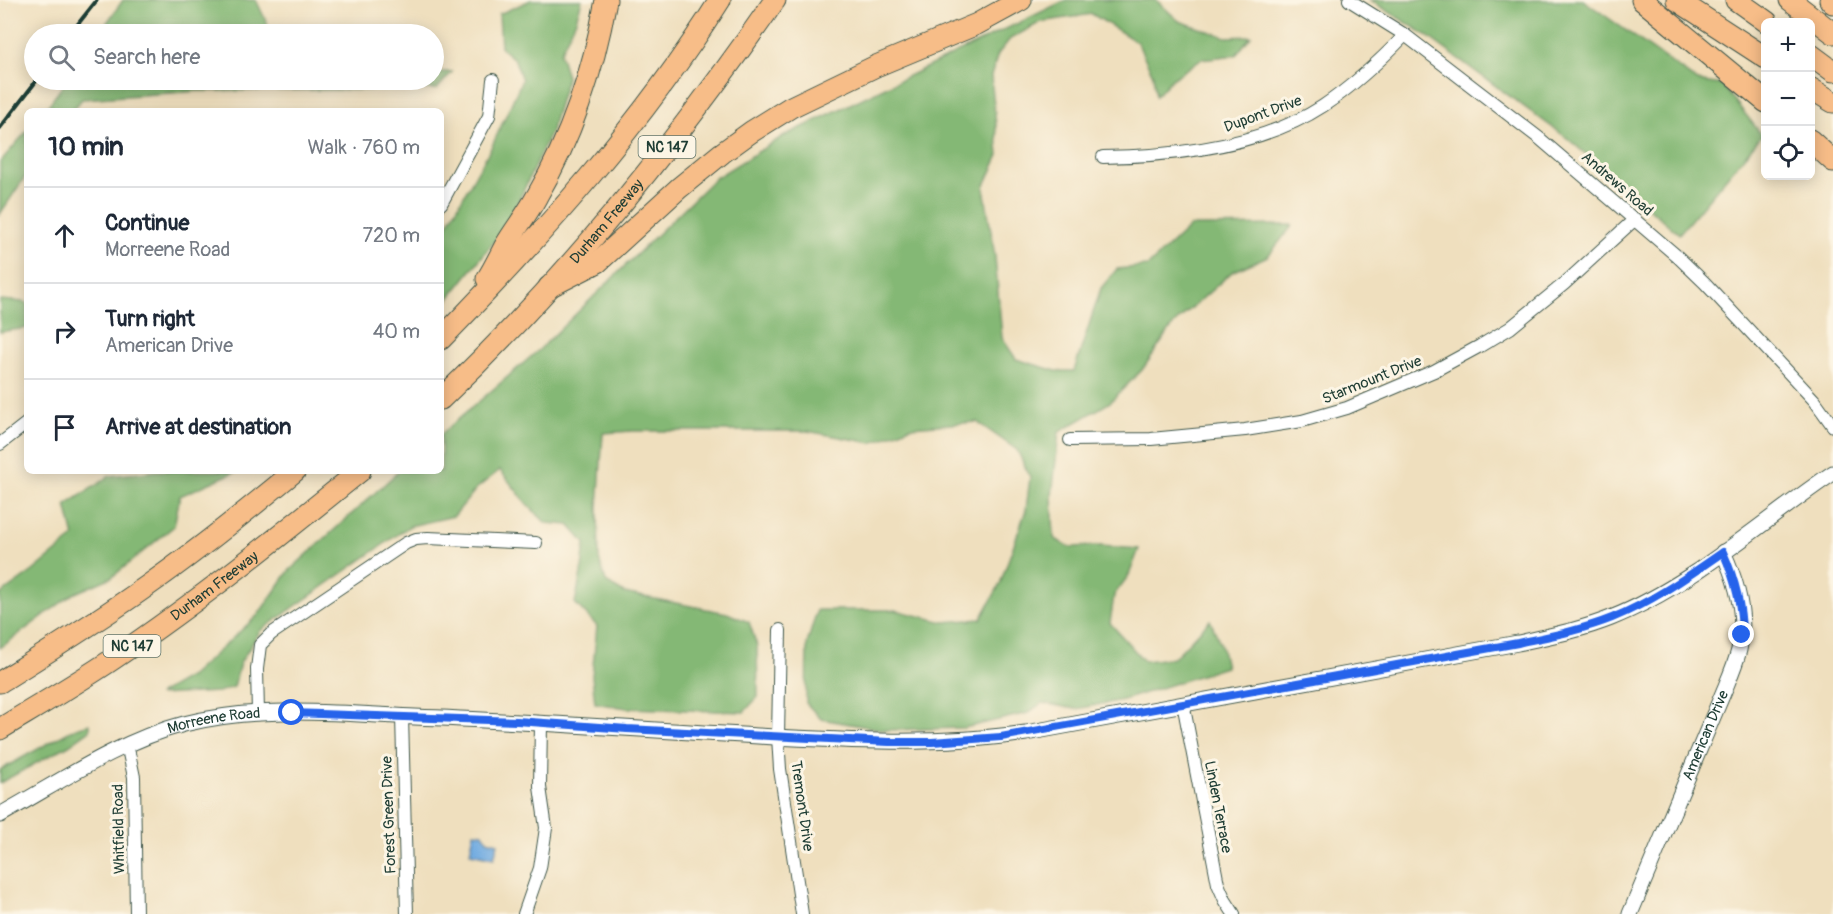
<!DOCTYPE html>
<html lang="en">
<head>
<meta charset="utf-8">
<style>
	:root { --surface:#fff; --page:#f6f6f7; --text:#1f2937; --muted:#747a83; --line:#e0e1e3 }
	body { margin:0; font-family:Pangolin,sans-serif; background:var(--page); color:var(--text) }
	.controls { position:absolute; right:18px; top:18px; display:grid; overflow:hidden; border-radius:9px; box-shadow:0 3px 15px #0003 }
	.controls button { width:54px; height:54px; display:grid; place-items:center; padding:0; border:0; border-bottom:2px solid var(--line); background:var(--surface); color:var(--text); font:30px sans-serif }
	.stop { position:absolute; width:18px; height:18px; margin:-14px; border:4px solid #2563eb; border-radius:50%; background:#fff }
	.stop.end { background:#2563eb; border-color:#fff; box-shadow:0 2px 6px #0008 }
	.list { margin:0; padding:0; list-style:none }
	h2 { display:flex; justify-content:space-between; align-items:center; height:78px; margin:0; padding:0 24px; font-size:26px }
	h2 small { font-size:20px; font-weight:400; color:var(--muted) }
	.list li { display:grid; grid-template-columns:39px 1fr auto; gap:18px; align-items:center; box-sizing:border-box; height:96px; padding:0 24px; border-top:2px solid var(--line) }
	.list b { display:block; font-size:22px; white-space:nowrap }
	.list p { margin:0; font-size:20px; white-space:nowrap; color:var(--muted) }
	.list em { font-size:20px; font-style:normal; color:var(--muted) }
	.icon { flex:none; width:33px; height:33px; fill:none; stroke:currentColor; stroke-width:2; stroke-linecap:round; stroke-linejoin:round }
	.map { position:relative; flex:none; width:1833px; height:914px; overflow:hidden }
	.search { position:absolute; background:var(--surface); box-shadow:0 3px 15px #0003; left:24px; top:24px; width:420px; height:66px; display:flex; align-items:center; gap:15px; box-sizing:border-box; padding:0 21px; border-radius:33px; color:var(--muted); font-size:22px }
	.panel { position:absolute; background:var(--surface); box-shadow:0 3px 15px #0003; left:24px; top:108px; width:420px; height:366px; border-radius:9px }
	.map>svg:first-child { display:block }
</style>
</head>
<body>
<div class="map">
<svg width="1833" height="914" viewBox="0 0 1833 914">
	<rect width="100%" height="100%" fill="#fcf5e5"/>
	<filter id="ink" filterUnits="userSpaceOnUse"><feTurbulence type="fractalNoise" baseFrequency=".0167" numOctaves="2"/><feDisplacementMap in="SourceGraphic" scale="12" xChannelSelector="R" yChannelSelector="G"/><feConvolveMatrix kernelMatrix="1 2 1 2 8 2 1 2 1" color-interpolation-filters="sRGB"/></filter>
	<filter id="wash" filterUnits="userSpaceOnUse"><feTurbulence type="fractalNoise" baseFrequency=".008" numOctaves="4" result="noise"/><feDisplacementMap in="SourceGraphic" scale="24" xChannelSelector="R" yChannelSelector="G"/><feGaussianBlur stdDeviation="1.35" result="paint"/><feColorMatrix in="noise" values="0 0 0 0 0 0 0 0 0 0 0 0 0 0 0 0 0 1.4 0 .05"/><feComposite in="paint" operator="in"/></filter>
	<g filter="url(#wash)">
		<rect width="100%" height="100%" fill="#efdfbe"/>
		<g fill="#84b874" stroke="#527a54" stroke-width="1.5">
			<path d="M123,0H256L267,23L270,34H99Z"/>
			<path d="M531,0H582L576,20L560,53L567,77L551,131L508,224L441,308V236L492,146L522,80L515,60L501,48L499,14Z"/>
			<path d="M1066,0H1156L1179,21L1226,37L1251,36L1236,55L1201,59L1172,79L1156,96L1153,75L1137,42L1092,14L1041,22L1010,39L998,54L991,76L999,155L984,187L995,257L1002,338L1016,359L1056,371H1074L1101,288L1117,269L1148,266L1190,226L1293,225L1268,256L1232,272L1174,324L1142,370L1109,403L1059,432L1052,496L1054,538L1068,547L1100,546L1139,549L1129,575L1114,595L1110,623L1144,661L1174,658L1210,620L1221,645L1226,667L1123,700L1076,709L1042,703L1028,713L964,728L885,730L821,719L806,703L807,644L817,610H895L944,622L981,619L1000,584L1026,510L1030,477L1017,450L977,422L910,427L872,443L807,431H633L603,433L598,507L599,559L606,582L624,593L727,613L749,622L757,646L758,697L744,712L627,708L595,703L592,676L597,626L575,603L582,569L585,543L569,525L546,523L527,504L500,470L476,489L454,516L410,526L260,631L240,663L234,687L218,692L158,695L191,676L258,615L289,571L399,471H441V434L540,349L715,178L782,137Z"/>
			<path d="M1370,0H1583L1697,81L1722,85L1762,135L1679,234L1567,138L1423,33Z"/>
			<path d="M434,72H452L437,89L198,91L82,99L72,111H44L67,80H315L361,85L377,80H434Z"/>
			<path d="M27,131V174L0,214V162Z"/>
			<path d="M0,300L24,302L27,304V328L0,332Z"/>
			<path d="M157,471H237L180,496L174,526L112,577L73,594L0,648V595L33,571L74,537L66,505L110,476Z"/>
			<path d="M90,724V730L69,745L0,783V770L76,728Z"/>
		</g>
		<path fill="#71abe1" stroke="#48748a" stroke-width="1.5" d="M474,832L483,833L487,840L498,843L494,858L470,853Z"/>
	</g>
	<g filter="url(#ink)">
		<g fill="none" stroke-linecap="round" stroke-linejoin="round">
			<g stroke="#3e5549" stroke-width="14">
				<g id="minor">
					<path d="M1349,0L1405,35L1539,138L1678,257L1705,283L1815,401L1833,426"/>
					<path d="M1103,157C1173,156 1262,146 1323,106C1353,86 1380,61 1405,35"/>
					<path d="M441,204L489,116L493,80"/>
					<path d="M1070,440L1151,439L1245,430L1302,421L1347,408L1434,371L1480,346L1510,328L1564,284L1635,219"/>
					<path d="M0,444L27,423"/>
					<path d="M780,630L778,737L780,769L802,914"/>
					<path d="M1183,703L1218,884L1225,900L1234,914"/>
					<path d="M258,713L257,669L260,645L271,634L406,543L416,539L428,538L536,543"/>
					<path d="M402,716L407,914"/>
					<path d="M127,744L134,777L136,914"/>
					<path d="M524,914L540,868L546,828L540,787L541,723"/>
				</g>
			</g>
			<g stroke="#3e5549" stroke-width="17">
				<g id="tertiary">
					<path id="s1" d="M0,815C58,783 119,741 184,724C259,705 339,713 415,717C529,721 643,730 758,736C847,741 937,746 1026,733L1518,643C1549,636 1581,630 1611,618C1690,587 1763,520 1833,473"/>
					<path id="s2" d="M1630,914L1726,686C1731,674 1736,662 1739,650C1747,617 1737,582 1723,552"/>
				</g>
			</g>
			<g stroke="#3e5549" stroke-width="23">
				<g id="motorway">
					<path d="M1642,0L1766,102"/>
					<path d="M1677,0L1766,58"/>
					<path d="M1736,0L1767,22"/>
					<path d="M1790,0L1833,33"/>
					<path d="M1830,0L1833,3"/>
					<path d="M1810,54L1833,71"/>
					<path d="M1810,88L1833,102"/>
					<path d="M1810,140L1833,161"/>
					<path d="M487,279C494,268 499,257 505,246C515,229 528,213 537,196C572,136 594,68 606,0"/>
					<path d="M549,287L598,262L679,188L722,153L751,132L791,107L876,66L977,24L1021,0"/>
					<path d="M441,339C543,234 642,124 720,0"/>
					<path id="s3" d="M441,399C567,279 676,143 775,0"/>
					<path d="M0,682C51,650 101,619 150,584C200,549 248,510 295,471"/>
					<path id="s4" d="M0,729C38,706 76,684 113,659C199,601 280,536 360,471"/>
				</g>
			</g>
			<use href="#minor" stroke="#fff" stroke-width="12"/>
			<use href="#tertiary" stroke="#fff" stroke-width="15"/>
			<use href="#motorway" stroke="#f7bd88" stroke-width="21"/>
			<g stroke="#1f3d34" stroke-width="4">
				<path d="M70,34L97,0"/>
				<path d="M0,128L37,80"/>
			</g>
		</g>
	</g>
	<g fill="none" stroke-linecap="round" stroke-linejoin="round" filter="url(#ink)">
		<path stroke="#2563eb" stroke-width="8" d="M292,713L517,721L627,729L889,742H932L1001,737L1518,643C1550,636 1582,630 1612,618C1652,602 1687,577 1723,552C1735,579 1742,606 1742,635"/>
	</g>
	<g text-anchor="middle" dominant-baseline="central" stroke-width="6" stroke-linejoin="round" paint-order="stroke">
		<g fill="#fcf5e5" stroke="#617469" stroke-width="1.5">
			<rect x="638.5" y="136" width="57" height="22" rx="4.5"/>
			<rect x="103.5" y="635" width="57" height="22" rx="4.5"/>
		</g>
		<g font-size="14" font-weight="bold" fill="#1f3d34">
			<text x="667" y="147">NC 147</text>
			<text x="132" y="646">NC 147</text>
		</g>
		<g font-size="15" fill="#1f3d34" stroke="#fcf5e5">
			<text transform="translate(1263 114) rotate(-20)">Dupont Drive</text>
			<text transform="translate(1617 184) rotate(41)">Andrews Road</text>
			<text stroke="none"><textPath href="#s3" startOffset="243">Durham Freeway</textPath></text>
			<text transform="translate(1372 380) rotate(-22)">Starmount Drive</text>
			<text stroke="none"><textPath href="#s4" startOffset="258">Durham Freeway</textPath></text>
			<text stroke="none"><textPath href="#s1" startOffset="236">Morreene Road</textPath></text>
			<text stroke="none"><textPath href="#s2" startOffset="194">American Drive</textPath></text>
			<text transform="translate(802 806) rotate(82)">Tremont Drive</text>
			<text transform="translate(1218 807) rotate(79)">Linden Terrace</text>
			<text transform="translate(389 815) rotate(-92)">Forest Green Drive</text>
			<text transform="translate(119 829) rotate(-91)">Whitfield Road</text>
		</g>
	</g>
</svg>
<div class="controls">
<button>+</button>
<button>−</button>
<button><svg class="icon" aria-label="locate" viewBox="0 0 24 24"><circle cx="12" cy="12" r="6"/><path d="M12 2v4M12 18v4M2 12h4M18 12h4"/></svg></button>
</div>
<div class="stop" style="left:292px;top:713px"></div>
<div class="stop end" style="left:1742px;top:635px"></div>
<div class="search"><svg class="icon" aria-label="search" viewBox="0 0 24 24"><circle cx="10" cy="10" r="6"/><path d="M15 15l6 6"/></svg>Search here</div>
<section class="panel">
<h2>10 min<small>Walk · 760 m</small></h2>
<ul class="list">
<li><svg class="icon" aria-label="ahead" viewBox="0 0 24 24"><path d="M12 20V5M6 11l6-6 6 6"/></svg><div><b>Continue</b><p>Morreene Road</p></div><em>720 m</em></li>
<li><svg class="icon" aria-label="right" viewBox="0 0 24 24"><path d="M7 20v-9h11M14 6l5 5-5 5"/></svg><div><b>Turn right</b><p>American Drive</p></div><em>40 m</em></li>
<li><svg class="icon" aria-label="arrive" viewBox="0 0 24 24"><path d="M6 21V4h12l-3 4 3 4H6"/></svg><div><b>Arrive at destination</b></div></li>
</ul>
</section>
</div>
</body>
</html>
